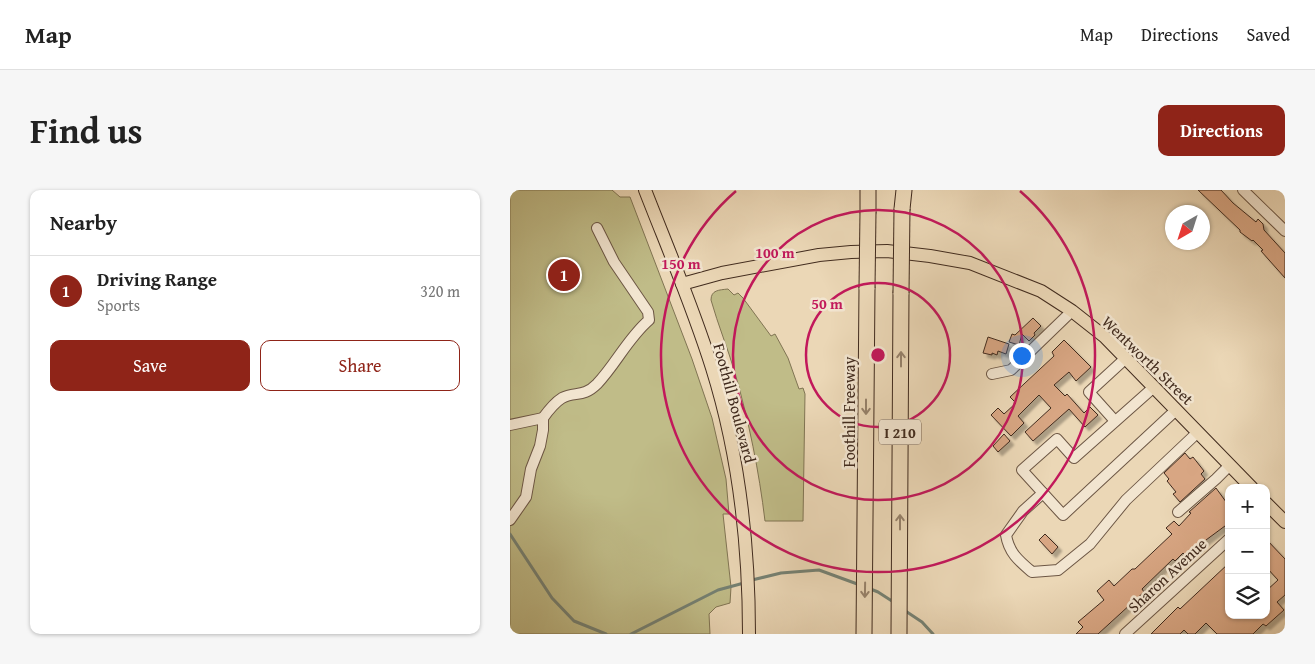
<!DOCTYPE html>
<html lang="en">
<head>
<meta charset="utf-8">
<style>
	:root { --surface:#fff; --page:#f6f6f6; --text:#222; --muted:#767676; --line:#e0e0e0; --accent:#8f2418 }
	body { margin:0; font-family:"Gentium Book Plus",serif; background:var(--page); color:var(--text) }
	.controls { position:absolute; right:15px; bottom:15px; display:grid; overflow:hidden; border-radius:10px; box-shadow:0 1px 4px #0004 }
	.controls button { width:45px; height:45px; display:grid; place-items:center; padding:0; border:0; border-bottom:1px solid var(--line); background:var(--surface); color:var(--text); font:25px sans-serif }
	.compass { position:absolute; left:655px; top:15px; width:45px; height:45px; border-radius:50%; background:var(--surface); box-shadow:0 1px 4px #0004; rotate:219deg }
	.you { position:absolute; left:511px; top:165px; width:18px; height:18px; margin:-12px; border:4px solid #fff; border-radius:50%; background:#1a73e8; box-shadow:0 0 0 8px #1a73e833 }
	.badge { display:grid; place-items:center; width:32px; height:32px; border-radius:50%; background:var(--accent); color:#fff; font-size:16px; font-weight:700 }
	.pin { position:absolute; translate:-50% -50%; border:2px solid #fff; box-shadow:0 1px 5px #0006 }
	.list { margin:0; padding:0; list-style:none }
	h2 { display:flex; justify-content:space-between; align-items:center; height:65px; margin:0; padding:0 20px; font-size:21px }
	h2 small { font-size:16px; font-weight:400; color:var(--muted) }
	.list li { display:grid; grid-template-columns:32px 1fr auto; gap:15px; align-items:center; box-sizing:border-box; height:70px; padding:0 20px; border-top:1px solid var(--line) }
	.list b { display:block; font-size:19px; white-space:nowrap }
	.list p { margin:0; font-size:16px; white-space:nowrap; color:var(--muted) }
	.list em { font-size:16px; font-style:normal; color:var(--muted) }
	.actions { display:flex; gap:10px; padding:15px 20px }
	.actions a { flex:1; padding:11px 0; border:1px solid var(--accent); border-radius:10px; text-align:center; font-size:18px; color:var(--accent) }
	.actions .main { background:var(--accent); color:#fff }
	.icon { flex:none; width:28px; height:28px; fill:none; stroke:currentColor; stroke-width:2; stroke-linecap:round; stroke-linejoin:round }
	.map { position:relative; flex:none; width:775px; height:444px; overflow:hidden; border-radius:10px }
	header { display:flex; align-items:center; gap:30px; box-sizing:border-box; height:70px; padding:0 25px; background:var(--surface); border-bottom:1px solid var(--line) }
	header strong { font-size:24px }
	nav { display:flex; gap:28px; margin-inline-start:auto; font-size:18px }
	.intro { display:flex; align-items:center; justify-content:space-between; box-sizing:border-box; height:120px; padding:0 30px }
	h1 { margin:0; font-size:35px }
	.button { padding:12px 22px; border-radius:10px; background:var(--accent); color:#fff; font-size:18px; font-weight:700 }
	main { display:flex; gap:30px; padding:0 30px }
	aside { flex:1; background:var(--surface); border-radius:10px; box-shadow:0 1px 4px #0004 }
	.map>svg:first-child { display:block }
</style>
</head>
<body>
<header>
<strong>Map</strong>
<nav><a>Map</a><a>Directions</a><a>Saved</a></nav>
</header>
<div class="intro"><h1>Find us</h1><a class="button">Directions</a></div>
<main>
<aside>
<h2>Nearby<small></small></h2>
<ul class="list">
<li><span class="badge">1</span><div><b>Driving Range</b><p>Sports</p></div><em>320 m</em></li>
</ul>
<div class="actions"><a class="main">Save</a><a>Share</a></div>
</aside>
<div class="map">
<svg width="775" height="444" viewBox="0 0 775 444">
	<defs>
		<filter id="shadow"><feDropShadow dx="4" dy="4" stdDeviation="1" flood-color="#0004"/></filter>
	</defs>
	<rect width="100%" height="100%" fill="#ebd7b6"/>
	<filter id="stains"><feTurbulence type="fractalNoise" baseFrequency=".004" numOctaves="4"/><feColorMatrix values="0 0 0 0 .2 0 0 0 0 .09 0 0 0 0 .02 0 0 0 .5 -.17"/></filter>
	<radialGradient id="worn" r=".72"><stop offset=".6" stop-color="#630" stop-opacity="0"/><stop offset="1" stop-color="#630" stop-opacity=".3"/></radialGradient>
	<g fill="#c0bc88" stroke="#807453">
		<path d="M0,0H102L110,7H120L182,169L202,228L216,289L219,324H213L221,397L220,413L206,417L199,424L200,444H0Z"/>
		<path d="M218,99L224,105L228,103L233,108L261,146L265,144L278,168L289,199L293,198L295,204L293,331H255C249,281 239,232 225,183C218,159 208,135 201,110C201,100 209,100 218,99Z"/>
	</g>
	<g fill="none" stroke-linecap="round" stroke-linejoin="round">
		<g stroke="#758173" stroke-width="3">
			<path d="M0,344L42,408L64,431L96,444"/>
			<path d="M242,390L271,383L309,380L350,395"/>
			<path d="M358,398L368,402L385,413"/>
			<path d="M394,420L412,432L423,444"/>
			<path d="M121,444L208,400L234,393"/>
		</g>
	</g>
	<g fill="#d8a683" stroke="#412b1e" filter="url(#shadow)">
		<path d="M688,0H711L723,13L746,32L748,29L753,34L754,40L775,63V88L751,61L753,60L743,50L742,51L730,42V40Z"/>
		<path d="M523,128L531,136L524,143L525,145L519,151L512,144L509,155L499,152L502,144L505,145Z"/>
		<path d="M478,147L499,154L496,164L488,161L487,165L482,163V165L473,163Z"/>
		<path d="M554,150L581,177L566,191L559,182L544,195L555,206L557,204L574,223L580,217L588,225L575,237L559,219L523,251L515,242L541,218L529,205L508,226L514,233L501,246L481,225L488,218L494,224L506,213L500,207L544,166L542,162Z"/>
		<path d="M494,244L500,251L488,262L483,256Z"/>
		<path d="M675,263L680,269L683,267L694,281L691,284L695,289L670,312L663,304L666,302L657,291L659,289L654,283Z"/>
		<path d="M706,298L719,316V333L696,350L678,368L673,363L665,371L663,369L632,399L634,402L588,444H566L573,437L568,432L594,410L587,401L599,390L604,396L622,379H625L662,344L656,338L664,331L669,336L681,323L679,322Z"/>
		<path d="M535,344L548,357L542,364L529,350Z"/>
		<path d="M756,349L775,369V405L767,412L774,420L756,436L753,434L743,444H707L696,433L685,444H678L674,440L670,444H641L668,417L670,419L719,373V425H756V401L768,390L756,377Z"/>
	</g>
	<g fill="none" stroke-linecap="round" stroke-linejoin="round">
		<g stroke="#6c5644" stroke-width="12">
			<g id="minor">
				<path d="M733,0L775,41"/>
				<path d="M482,184L501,180L562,121"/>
				<path d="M644,197L564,268L547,249L512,280L553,325L666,220"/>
				<path d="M605,231L579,202L616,168"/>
				<path d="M0,235L33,228"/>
				<path d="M533,303L513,321L496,345C499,363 509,371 522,382L548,380L580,354L616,310L688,242"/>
				<path d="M668,322L706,289L720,275"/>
				<path d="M0,330L16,307L21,279L30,256L33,240V228C38,221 44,213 52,208C65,201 73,208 87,194C106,174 118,148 139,130L138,122L104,72L87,38"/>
				<path d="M615,444L719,349"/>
			</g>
		</g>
		<g stroke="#412b1e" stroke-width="14">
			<g id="major">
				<path d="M135,0C158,59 183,117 202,178C229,264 239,354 239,444"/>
				<path d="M172,94L212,83L309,65L341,62L377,61L420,66L460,73L531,101L562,121L595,147L742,298"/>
				<path d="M756,313L775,332"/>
			</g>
		</g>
		<g stroke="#412b1e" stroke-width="17">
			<g id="highway">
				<path d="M392,19L394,0"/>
				<path d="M358,22V0"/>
				<path d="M354,444L357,98"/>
				<path d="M389,444L391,103"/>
			</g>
		</g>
		<use href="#minor" stroke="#f2e5d0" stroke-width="10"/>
		<use href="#major" stroke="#ebd7b6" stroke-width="12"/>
		<use href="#highway" stroke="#ebd7b6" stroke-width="15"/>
		<g stroke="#412b1e" stroke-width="17" stroke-linecap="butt">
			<g id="highway-bridge">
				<path d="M357,98L358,22"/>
				<path d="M391,103L392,19"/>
			</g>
		</g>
		<use href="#highway-bridge" stroke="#ebd7b6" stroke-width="15"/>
	</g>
	<defs><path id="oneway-shaft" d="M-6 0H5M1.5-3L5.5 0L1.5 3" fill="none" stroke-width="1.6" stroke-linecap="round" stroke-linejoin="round" transform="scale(1.25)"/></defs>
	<g stroke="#96816a">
		<use href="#oneway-shaft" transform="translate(391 169) rotate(-90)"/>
		<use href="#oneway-shaft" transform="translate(356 217) rotate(90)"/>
		<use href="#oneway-shaft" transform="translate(390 332) rotate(-90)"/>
		<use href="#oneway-shaft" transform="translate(355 400) rotate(91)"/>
	</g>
	<g fill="none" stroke="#c2185b" stroke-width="2.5">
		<circle cx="368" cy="165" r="72"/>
		<circle cx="368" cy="165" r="145"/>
		<path d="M510 1A217 217 0 1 1 226 1"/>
	</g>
	<g text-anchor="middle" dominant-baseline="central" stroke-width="5" stroke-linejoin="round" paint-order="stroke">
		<rect fill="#f2e5d0" stroke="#766353" stroke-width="1" x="369" y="229.5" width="42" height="25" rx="4"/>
		<g font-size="15" font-weight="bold" fill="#412b1e">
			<text x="390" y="242">I 210</text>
		</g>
		<g font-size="16" fill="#412b1e" stroke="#f2e5d0">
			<text transform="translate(638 170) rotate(44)">Wentworth Street</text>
			<text transform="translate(225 213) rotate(75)">Foothill Boulevard</text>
			<text transform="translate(339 222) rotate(-90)">Foothill Freeway</text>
			<text transform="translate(657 385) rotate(-43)">Sharon Avenue</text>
		</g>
	</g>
	<circle cx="368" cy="165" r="8" fill="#c2185b" stroke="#f2e5d0" stroke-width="2.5"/>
	<g font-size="15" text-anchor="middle" font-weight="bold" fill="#c2185b" stroke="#f2e5d0" stroke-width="5" stroke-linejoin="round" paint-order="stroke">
		<text x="265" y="68">100 m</text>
		<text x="171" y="79">150 m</text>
		<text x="317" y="119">50 m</text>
	</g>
	<rect width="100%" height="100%" filter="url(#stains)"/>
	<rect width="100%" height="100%" fill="url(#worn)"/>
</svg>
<div class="controls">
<button>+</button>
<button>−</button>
<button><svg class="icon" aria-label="layers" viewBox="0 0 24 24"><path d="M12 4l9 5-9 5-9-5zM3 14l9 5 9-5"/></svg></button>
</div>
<svg class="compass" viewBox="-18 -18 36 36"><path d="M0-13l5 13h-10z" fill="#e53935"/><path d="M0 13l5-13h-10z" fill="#767676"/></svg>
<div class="you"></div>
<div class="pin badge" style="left:54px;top:85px">1</div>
</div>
</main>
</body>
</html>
